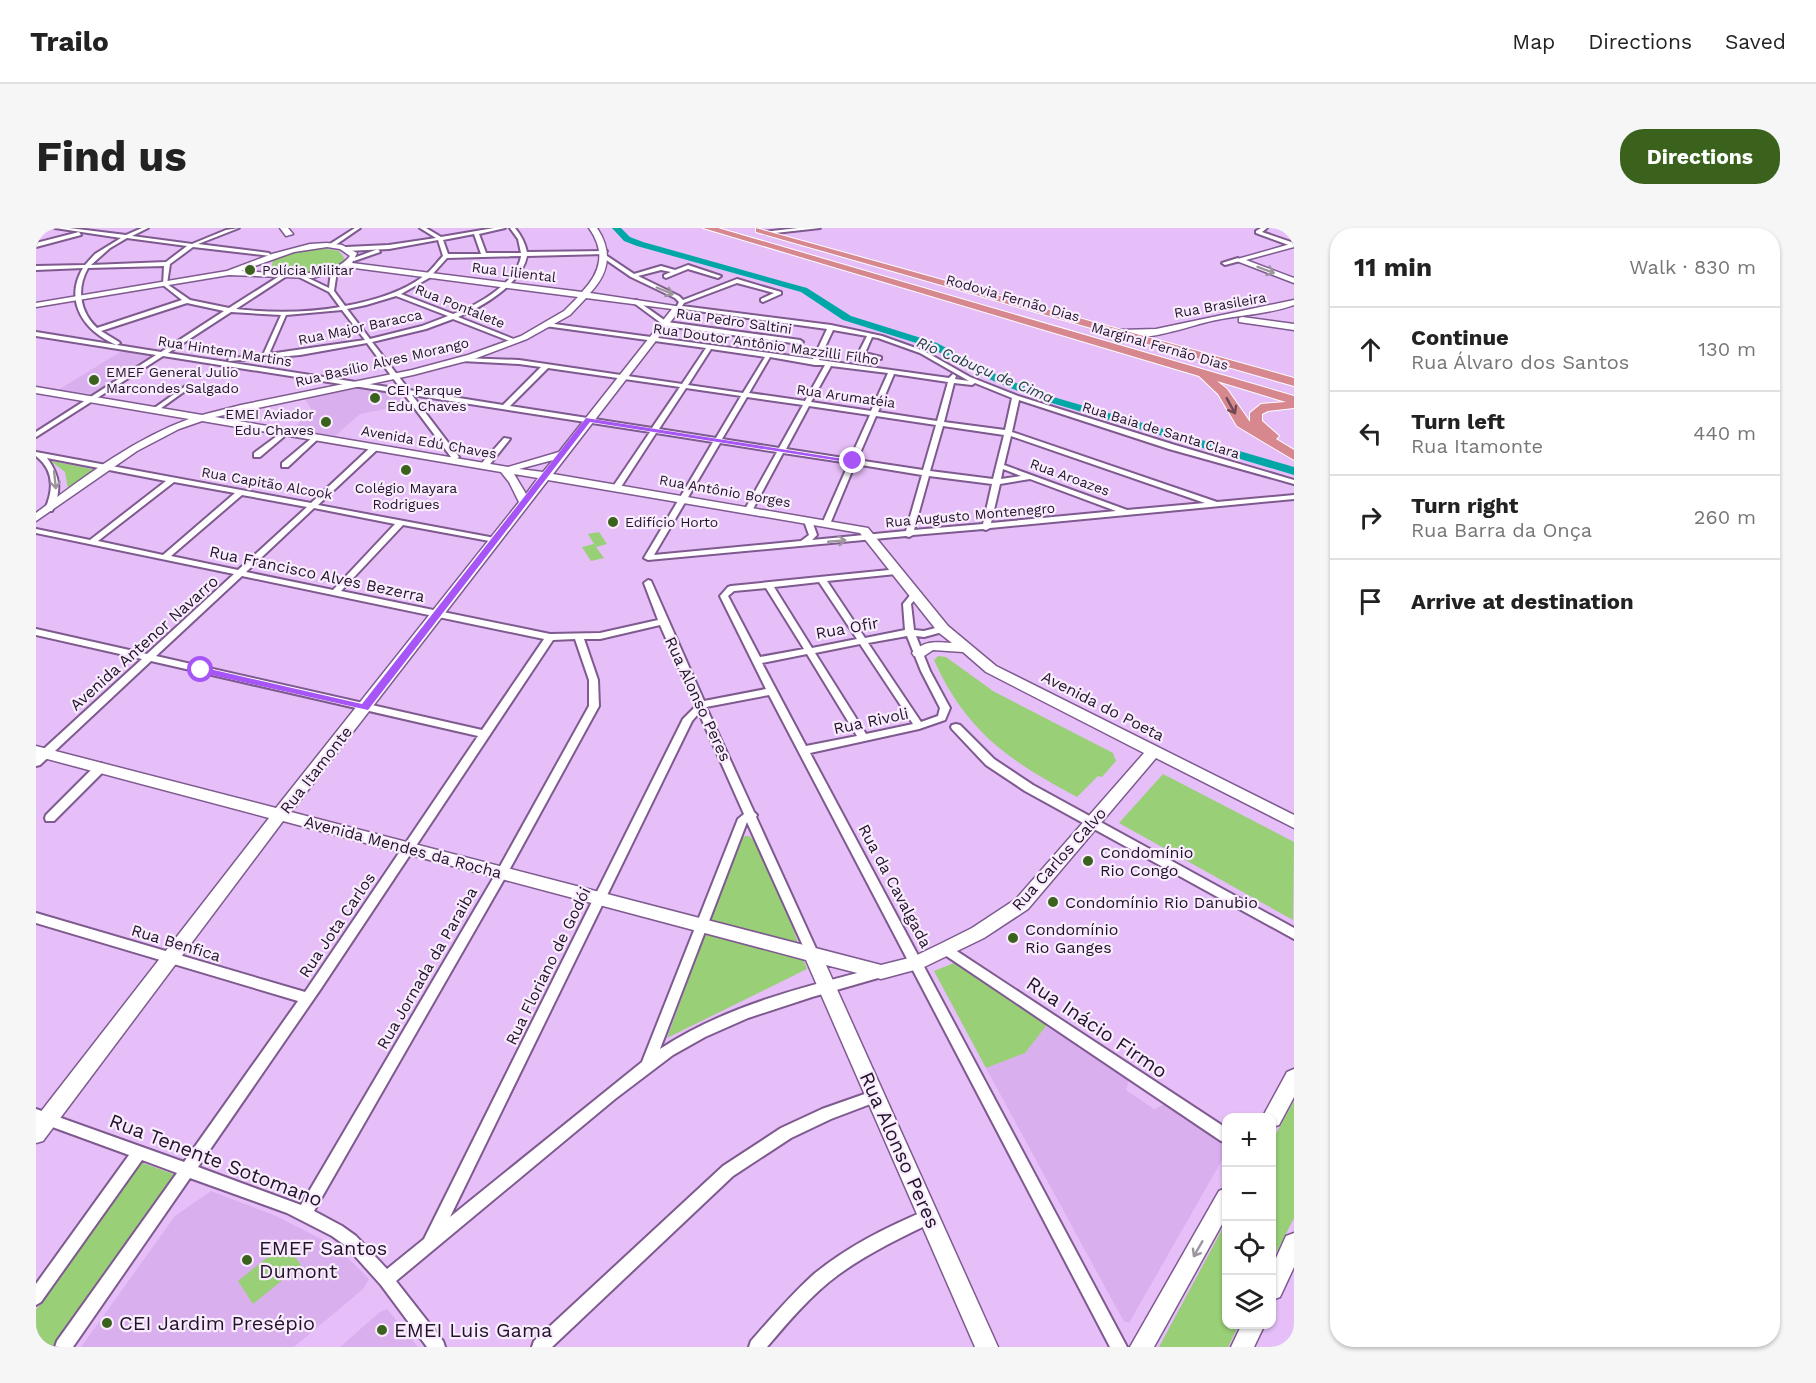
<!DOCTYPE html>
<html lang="en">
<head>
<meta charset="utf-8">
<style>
	:root { --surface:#fff; --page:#f6f6f6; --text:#222; --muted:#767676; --line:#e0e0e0; --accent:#3a621d }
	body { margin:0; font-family:"Work Sans",sans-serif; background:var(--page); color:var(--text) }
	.controls { position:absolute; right:18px; bottom:18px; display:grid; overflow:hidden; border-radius:12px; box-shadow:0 2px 4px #0004 }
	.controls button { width:54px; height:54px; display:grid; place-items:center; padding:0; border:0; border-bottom:2px solid var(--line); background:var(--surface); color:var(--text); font:30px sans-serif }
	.stop { position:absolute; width:18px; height:18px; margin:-14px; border:4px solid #a855f7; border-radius:50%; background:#fff }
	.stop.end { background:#a855f7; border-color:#fff; box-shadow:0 2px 6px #0008 }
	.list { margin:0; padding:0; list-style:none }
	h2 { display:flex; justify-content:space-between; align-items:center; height:78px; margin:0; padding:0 24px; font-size:26px }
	h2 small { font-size:20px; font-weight:400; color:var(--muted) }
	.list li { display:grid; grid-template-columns:39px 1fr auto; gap:18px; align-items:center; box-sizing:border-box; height:84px; padding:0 24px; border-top:2px solid var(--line) }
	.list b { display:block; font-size:22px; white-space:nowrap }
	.list p { margin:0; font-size:20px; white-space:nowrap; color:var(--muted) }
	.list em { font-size:20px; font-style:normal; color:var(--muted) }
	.icon { flex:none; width:33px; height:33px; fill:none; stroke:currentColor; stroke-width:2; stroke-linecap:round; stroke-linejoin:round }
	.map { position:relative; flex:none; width:1258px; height:1119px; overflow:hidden; border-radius:24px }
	header { display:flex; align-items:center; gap:36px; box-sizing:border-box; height:84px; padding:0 30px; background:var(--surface); border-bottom:2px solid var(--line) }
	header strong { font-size:28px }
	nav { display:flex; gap:33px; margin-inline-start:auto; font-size:21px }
	.intro { display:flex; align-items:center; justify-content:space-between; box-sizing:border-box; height:144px; padding:0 36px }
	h1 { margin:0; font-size:42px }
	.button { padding:15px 27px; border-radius:24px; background:var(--accent); color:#fff; font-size:21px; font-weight:700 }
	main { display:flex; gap:36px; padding:0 36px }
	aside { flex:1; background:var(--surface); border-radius:24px; box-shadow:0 2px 4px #0004 }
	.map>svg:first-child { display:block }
</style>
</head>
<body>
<header>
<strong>Trailo</strong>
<nav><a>Map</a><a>Directions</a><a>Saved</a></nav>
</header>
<div class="intro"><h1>Find us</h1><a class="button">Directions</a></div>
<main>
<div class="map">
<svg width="1258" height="1119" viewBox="0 0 1258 1119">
	<rect width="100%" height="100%" fill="#e6bff9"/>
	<g fill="#d9afee">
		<path d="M86,123L115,128L56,166L22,162Z"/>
		<path d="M321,159L362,166L370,177L324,186L299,208L256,201L276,183L269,170Z"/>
		<path d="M1011,797L1093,852L1090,862L1118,881L1129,876L1190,917L1189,927L1093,1095L1088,1093L1082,1083L950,840L989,825Z"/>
		<path d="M175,963L240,988L301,1019L333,1051L327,1061L258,1119H45L139,988Z"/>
		<path d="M351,1081L382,1119H304L344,1084Z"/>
	</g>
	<g fill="#98cf77">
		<path d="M279,19L303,23L309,31C295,47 252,52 236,38L237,31L243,27Z"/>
		<path d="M15,233L56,241L57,242L32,261L29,244Z"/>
		<path d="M563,304L571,316L560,319L568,330L555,333L546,319L558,316L552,306Z"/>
		<path d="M902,428L910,429L957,463L1077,525L1080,533L1066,549L1062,548L1041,569C974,533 930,504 898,432Z"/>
		<path d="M1127,546L1258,614L1257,692L1083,595Z"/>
		<path d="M709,608H713C734,625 761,713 771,741L631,810L703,614Z"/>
		<path d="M918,735L1011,797L989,825L950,840L898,743Z"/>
		<path d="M1258,873V990L1236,1033V913Z"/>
		<path d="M104,934L140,947L18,1119H0V1082Z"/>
		<path d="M1190,994V1096L1203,1097L1192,1119H1123Z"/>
		<path d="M249,1015L265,1037L217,1076L202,1053Z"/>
	</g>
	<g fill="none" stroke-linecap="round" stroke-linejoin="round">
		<path fill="#00a7a6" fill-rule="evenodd" d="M576,0H585L594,9L607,14L771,60L815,88L901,115L961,147L1007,166L1258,239V247L999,170L953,151L893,119L807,92L765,64L601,18L588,13Z"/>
		<g stroke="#7e5a8f" stroke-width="4">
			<g id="street">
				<path d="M19,0H33L90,7L106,0H112L96,8L156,16L190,2L203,0L162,16L233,25L235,28L157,19L134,36L131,56L154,72L193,80L245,47H249V49L200,81C234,85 270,85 304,79L293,64L263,49L268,48L293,60L295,43L298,41L301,43L298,63L309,78C336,73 365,65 388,48C395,43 401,34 407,28L402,12L353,21L310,23L307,21L310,19L353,17L400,10L384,0H390L405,9L458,0H469L443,6L450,25H485L482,11L474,0H479C485,7 489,15 491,24L571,23L569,26L491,28C486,55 447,79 422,89L480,112V114H476L417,91L390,101L336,114L373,162L467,177L505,139L483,136L425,133V131L427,130L483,132L646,156L670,120L509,98V96L511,95L777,131L791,101L640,80L643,74L639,70L595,49L566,29L571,28L598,46L625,38L639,42L652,37L685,48L682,50L652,41L630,50L628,49V47L635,44L625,42L602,48L643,68L647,72L701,51L745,64V66L727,74L725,73V71L738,65L701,55L648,75L646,78L795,97L846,108L888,123L934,149L982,168L1139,217L1258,252V256L1133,221L983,172L976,204L1181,274L1258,267V271L954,300L950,302L947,301L877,307L873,309L870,308L612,332L608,330L677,214L620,205L583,262H580L576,260L614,204L376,167L423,229L416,235L412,233L415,229L368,166L127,128L0,209V204L120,127L0,108V104L81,117C49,104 27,74 47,40L0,42V38L49,37L59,26L85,10ZM438,6L445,26H412L407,12ZM91,10L151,18L130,34L55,37L74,20ZM485,28C481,55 441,78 417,86L365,66L393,50L411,30ZM128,38L127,57L146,72L61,100C44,84 40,61 52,40ZM360,68L412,88L386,98L334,111L311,81L330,77ZM151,75L188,83L125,124L81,117L84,115L83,114L65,103ZM306,82L329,112L233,126L250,87ZM195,84L245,87L227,127L195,130L192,132L193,133L264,127L331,115L365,161L132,125ZM797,102L831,108L822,126L823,127L845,131V129L829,125L836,109L842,110L884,125L933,153L919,151L920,148L917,146L913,150L783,132ZM675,121L729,129L707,165L652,157ZM734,129L779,137H789L769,173L713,165ZM795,138L852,145L835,183L775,174ZM512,140L644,159L616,200L474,178ZM858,146L912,154L901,193L842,184ZM918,155L936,157L939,155L976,170L969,202L908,194ZM650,160L705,168L680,210L623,201ZM711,169L767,177L743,220L686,211ZM773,178L834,187L814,231L750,221ZM840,188L900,197L887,242L821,232ZM907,198L968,207L957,251L894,243ZM975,208L1169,275L1091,282L968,237ZM684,215L741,224L708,283L712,285L716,283L747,225L813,235L786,296L790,298L794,296L819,236L886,247L870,303L776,312L781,307L776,293L772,291L768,293L773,307L765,313L618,327ZM967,241L985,248L965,251ZM893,248L956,256L947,296L878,302ZM994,251L1080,283L955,295L964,256Z"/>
				<path d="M319,0H324L298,18H294V16Z"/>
				<path d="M762,0H784L730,6L727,4Z"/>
				<path d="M1225,0H1231L1226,4L1258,15V19L1220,5V3Z"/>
				<path d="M43,4L45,7L0,19V15Z"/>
				<path d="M342,21L344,24L318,33L315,31Z"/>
				<path d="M1202,30L1204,33L1189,37L1186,35Z"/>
				<path d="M600,72L631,94L764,112L767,114L764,116L629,98L598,75L597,74Z"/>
				<path d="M151,157L156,158L121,183H117V181Z"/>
				<path d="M245,205L251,206L224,229H218V225Z"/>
				<path d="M277,209L283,210L252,239H246V235Z"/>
				<path d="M468,210L474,211L451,240H445V236Z"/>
				<path d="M337,217L344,219L282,277L459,310L463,312L459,314L367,297L305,363L514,406L564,405L622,392L608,355L612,352L615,353L668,473L730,461L684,368L692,359L695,358L863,341V345L860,346L791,353L829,410L869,402L867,376L876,365H882L883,367L875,376L878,402L888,403L907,398L911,401L910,403L888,409L880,408L894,443L914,480L909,492L883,501L774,525L1091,1119H1074L733,467L670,479L718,584L721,587L720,589L782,725L780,729L776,730L772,729L711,594L624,821C689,778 770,758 845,739L849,740L851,744L849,748L776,769L712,790L669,809L637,827L579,871L360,1053L407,1113L409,1119H391L345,1057L310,1018L296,1008L251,985L154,950L37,1119H19L21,1113L141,945L106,932L5,1074L0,1077V1056L93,927L0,893V881L148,934L262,773L0,695V685L269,764L442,508L115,433L4,537L0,538V528L106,431L0,407V401L111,426L198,346L0,305V301L54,312L130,253L11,230C24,248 26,263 16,283H13L9,281C18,261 18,242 0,228V224L275,275ZM138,254L199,265L127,327L62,313ZM206,267L271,279L202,342L135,328ZM278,280L359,296L297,362L210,344ZM206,348L508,411L446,502L120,428ZM783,354L821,411L776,420L738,359ZM730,360L768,421L724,429L692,368L698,363ZM624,397L660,478L647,491L388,1011L351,1041L320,1008L306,998L278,983L470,648L563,478L562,452L548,411H564ZM871,408L885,443L904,480L902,488L885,494L832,415ZM539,411L553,452V478L462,642L265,977L162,939L284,762L517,412ZM824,416L877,496L830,506L779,425ZM771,426L821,508L770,518L726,435ZM663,485L708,586L702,591L606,834L414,989L656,493Z"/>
				<path d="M920,496L924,497L958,531L997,557L1258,700V711L989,563L950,537L916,501L915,499L916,497Z"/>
				<path d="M65,535L70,539L69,542L18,593H10L9,590L10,587L61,536Z"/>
				<path d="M910,716L1190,900V914L1185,913L906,725L904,721L906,717Z"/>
				<path d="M840,862L845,864L847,868L845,872L795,891L755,910L697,948L516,1119H496L498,1113L687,938L745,900L786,881Z"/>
				<path d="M894,981L899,983L901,988L899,993C866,1009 832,1025 802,1047C775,1067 753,1093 731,1119H713L715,1113C735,1090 755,1067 778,1046C812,1018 854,997 894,981Z"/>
			</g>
		</g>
		<g stroke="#7e5a8f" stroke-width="3">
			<g id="secondary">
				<path d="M244,0H252L257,6L250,8Z"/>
				<path d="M553,0H561C577,24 573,45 554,65L646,79L517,246L832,300L912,398L960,438L1258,587V600L1120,530L992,681L948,710L886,740L845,751L790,737L962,1119H939L770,732L247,593L7,913L0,915V890L233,590L0,528V518L240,580L483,274L473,254L465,244L166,193L143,201L101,223L0,293V285C48,249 96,212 153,191L0,165V159L166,187L205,177L376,142L432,127L485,108L528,83L542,69L311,39L277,50L193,47L0,79V75L191,43L236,26L274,16L291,15L306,17L321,25L316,35L546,64C565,44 570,24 553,0ZM291,19L304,21L314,28C295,54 234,44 205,43L258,24ZM550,70L636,81L523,224L472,239L179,189L377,147L438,131L491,111L534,87ZM517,232L507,244L483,241ZM478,246L502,250L490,266ZM512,252L824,305L902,404L916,415C900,414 888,412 876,425L878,428H888L897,422L927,424L950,444L1108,525L980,671L936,700L904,716L877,729L845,737L255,584Z"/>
				<path d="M1258,15V19L1210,32L1258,50V55L1198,32Z"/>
				<path d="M1258,72V77C1233,86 1206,87 1180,92C1157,96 1101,119 1081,105L1085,102L1120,101Z"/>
				<path d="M1206,89L1258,96V102L1203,94V90Z"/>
				<path d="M1258,841V869L1243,897L1236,899V890H1226L1251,844Z"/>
				<path d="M1190,960V989L1118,1119H1094L1183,963Z"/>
				<path d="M1258,1005V1039L1244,1069L1236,1072V1039L1250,1008Z"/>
				<path d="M1206,1096H1229L1218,1119H1195Z"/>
			</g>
		</g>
		<g stroke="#fff" stroke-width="2">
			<g id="highway">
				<path d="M667,0H682L1258,168V180L1232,183L1226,186V193L1243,208L1240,211L1258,222V232L1201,198L1182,166L1163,148ZM1181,153L1250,174L1225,176L1214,185V194L1191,161Z"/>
				<path d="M720,0L1258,150V158L720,4Z"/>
			</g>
		</g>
		<use href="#street" fill="#fff" fill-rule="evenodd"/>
		<use href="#secondary" fill="#fff" fill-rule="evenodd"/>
		<use href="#highway" fill="#d7888f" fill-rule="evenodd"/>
	</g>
	<defs><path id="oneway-shaft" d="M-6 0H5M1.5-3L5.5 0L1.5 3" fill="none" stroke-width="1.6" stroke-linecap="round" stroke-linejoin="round" transform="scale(1.5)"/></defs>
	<g stroke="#9c959e">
		<use href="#oneway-shaft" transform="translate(1230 42) rotate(21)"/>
		<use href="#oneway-shaft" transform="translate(629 63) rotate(23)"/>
		<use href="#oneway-shaft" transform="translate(19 252) rotate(84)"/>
		<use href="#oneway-shaft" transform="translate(801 313) rotate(-5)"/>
		<use href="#oneway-shaft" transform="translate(1162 1021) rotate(120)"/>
	</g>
	<use stroke="#734856" href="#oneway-shaft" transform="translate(1195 178) rotate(61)"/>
	<path fill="#a855f7" d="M550,190L820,233L817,235L554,194L332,482L162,444V440L165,439L326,476Z"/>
	<g fill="#3a621d" stroke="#f8ecfe" stroke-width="2">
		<circle cx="214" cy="42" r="6"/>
		<circle cx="58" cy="152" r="6"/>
		<circle cx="339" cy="170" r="6"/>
		<circle cx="290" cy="194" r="6"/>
		<circle cx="370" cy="242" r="6"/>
		<circle cx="577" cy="294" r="6"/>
		<circle cx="1052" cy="633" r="6"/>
		<circle cx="1017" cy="674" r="6"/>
		<circle cx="977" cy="710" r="6"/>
		<circle cx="211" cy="1032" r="6"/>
		<circle cx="71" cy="1095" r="6"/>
		<circle cx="346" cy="1102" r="6"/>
	</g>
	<g text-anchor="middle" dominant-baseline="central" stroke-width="4.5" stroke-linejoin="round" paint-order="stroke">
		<g font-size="14" fill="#221328" stroke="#f8ecfe" text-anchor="start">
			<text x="226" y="42">Polícia Militar</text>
			<text x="70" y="144">EMEF General Julio<tspan x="70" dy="16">Marcondes Salgado</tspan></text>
			<text x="351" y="162">CEI Parque<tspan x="351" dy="16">Edu Chaves</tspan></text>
			<text x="278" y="186" text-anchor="end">EMEI Aviador<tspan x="278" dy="16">Edu Chaves</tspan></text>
			<text x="370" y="260" text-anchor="middle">Colégio Mayara<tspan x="370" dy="16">Rodrigues</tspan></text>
			<text x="589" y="294">Edifício Horto</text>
		</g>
		<g font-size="14" fill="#221328" stroke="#f8ecfe">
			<text transform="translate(478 44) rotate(7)">Rua Liliental</text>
			<text transform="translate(977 70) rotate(16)">Rodovia Fernão Dias</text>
			<text transform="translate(1184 77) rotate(-10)">Rua Brasileira</text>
			<text transform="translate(424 78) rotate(22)">Rua Pontalete</text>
			<text transform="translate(698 93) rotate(8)">Rua Pedro Saltini</text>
			<text transform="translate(324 99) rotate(-12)">Rua Major Baracca</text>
			<text transform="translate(730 116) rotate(8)">Rua Doutor Antônio Mazzilli Filho</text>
			<text transform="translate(1124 118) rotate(16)">Marginal Fernão Dias</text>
			<text transform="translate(189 123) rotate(9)">Rua Hintem Martins</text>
			<text transform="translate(346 134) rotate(-13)">Rua Basílio Alves Morango</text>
			<text transform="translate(810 168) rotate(8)">Rua Arumatéia</text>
			<text transform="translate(1125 202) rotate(17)">Rua Baia de Santa Clara</text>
			<text transform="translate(393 214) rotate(10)">Avenida Edú Chaves</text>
			<text transform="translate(1034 249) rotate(20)">Rua Aroazes</text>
			<text transform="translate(231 255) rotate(10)">Rua Capitão Alcook</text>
			<text transform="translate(689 263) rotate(10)">Rua Antônio Borges</text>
			<text transform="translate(934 287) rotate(-5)">Rua Augusto Montenegro</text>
		</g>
		<g font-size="15" font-style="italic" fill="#244140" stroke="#f8ecfe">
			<text transform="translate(949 142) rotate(23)">Rio Cabuçu de Cima</text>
		</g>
		<g font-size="16" fill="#221328" stroke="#f8ecfe">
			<text transform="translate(281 346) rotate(12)">Rua Francisco Alves Bezerra</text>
			<text transform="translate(811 400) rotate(-10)">Rua Ofir</text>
			<text transform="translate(108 415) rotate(-42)">Avenida Antenor Navarro</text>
			<text transform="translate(662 471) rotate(65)">Rua Alonso Peres</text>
			<text transform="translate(1067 478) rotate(27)">Avenida do Poeta</text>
			<text transform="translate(835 493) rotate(-12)">Rua Rivoli</text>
			<text transform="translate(280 542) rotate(-52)">Rua Itamonte</text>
			<text transform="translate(367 619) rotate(15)">Avenida Mendes da Rocha</text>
			<text transform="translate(1023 631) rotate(-48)">Rua Carlos Calvo</text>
			<text transform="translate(859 658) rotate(62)">Rua da Cavalgada</text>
			<text transform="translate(301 697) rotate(-56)">Rua Jota Carlos</text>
			<text transform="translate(140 715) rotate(17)">Rua Benfica</text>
			<text transform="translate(512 738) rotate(-64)">Rua Floriano de Godói</text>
			<text transform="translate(391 740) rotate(-60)">Rua Jornada da Paraiba</text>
		</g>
		<g font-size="16" fill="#221328" stroke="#f8ecfe" text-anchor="start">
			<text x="1064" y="624">Condomínio<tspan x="1064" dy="18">Rio Congo</tspan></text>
			<text x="1029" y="674">Condomínio Rio Danubio</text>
			<text x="989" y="701">Condomínio<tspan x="989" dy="18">Rio Ganges</tspan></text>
		</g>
		<g font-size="20" fill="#221328" stroke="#f8ecfe">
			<text transform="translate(1061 799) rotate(34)">Rua Inácio Firmo</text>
			<text transform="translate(864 922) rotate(66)">Rua Alonso Peres</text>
			<text transform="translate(180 932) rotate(21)">Rua Tenente Sotomano</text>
		</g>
		<g font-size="20" fill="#221328" stroke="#f8ecfe" text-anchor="start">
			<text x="223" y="1020">EMEF Santos<tspan x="223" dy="23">Dumont</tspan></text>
			<text x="83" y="1095">CEI Jardim Presépio</text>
			<text x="358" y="1102">EMEI Luis Gama</text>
		</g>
	</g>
</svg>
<div class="controls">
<button>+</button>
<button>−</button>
<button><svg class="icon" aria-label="locate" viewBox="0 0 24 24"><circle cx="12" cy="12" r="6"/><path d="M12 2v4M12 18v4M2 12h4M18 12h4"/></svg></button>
<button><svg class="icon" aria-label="layers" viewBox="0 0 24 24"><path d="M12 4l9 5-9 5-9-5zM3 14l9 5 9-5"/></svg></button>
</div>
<div class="stop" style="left:165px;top:442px"></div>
<div class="stop end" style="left:817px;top:233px"></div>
</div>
<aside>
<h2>11 min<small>Walk · 830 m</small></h2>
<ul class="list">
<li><svg class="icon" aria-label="ahead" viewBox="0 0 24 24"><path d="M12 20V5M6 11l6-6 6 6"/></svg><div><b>Continue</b><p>Rua Álvaro dos Santos</p></div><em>130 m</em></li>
<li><svg class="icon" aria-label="left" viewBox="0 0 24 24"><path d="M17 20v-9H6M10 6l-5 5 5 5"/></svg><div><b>Turn left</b><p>Rua Itamonte</p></div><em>440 m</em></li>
<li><svg class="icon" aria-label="right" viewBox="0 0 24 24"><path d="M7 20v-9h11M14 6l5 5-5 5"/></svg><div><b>Turn right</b><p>Rua Barra da Onça</p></div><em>260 m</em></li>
<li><svg class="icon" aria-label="arrive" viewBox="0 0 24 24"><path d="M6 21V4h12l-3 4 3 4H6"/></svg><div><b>Arrive at destination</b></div></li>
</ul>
</aside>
</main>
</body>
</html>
